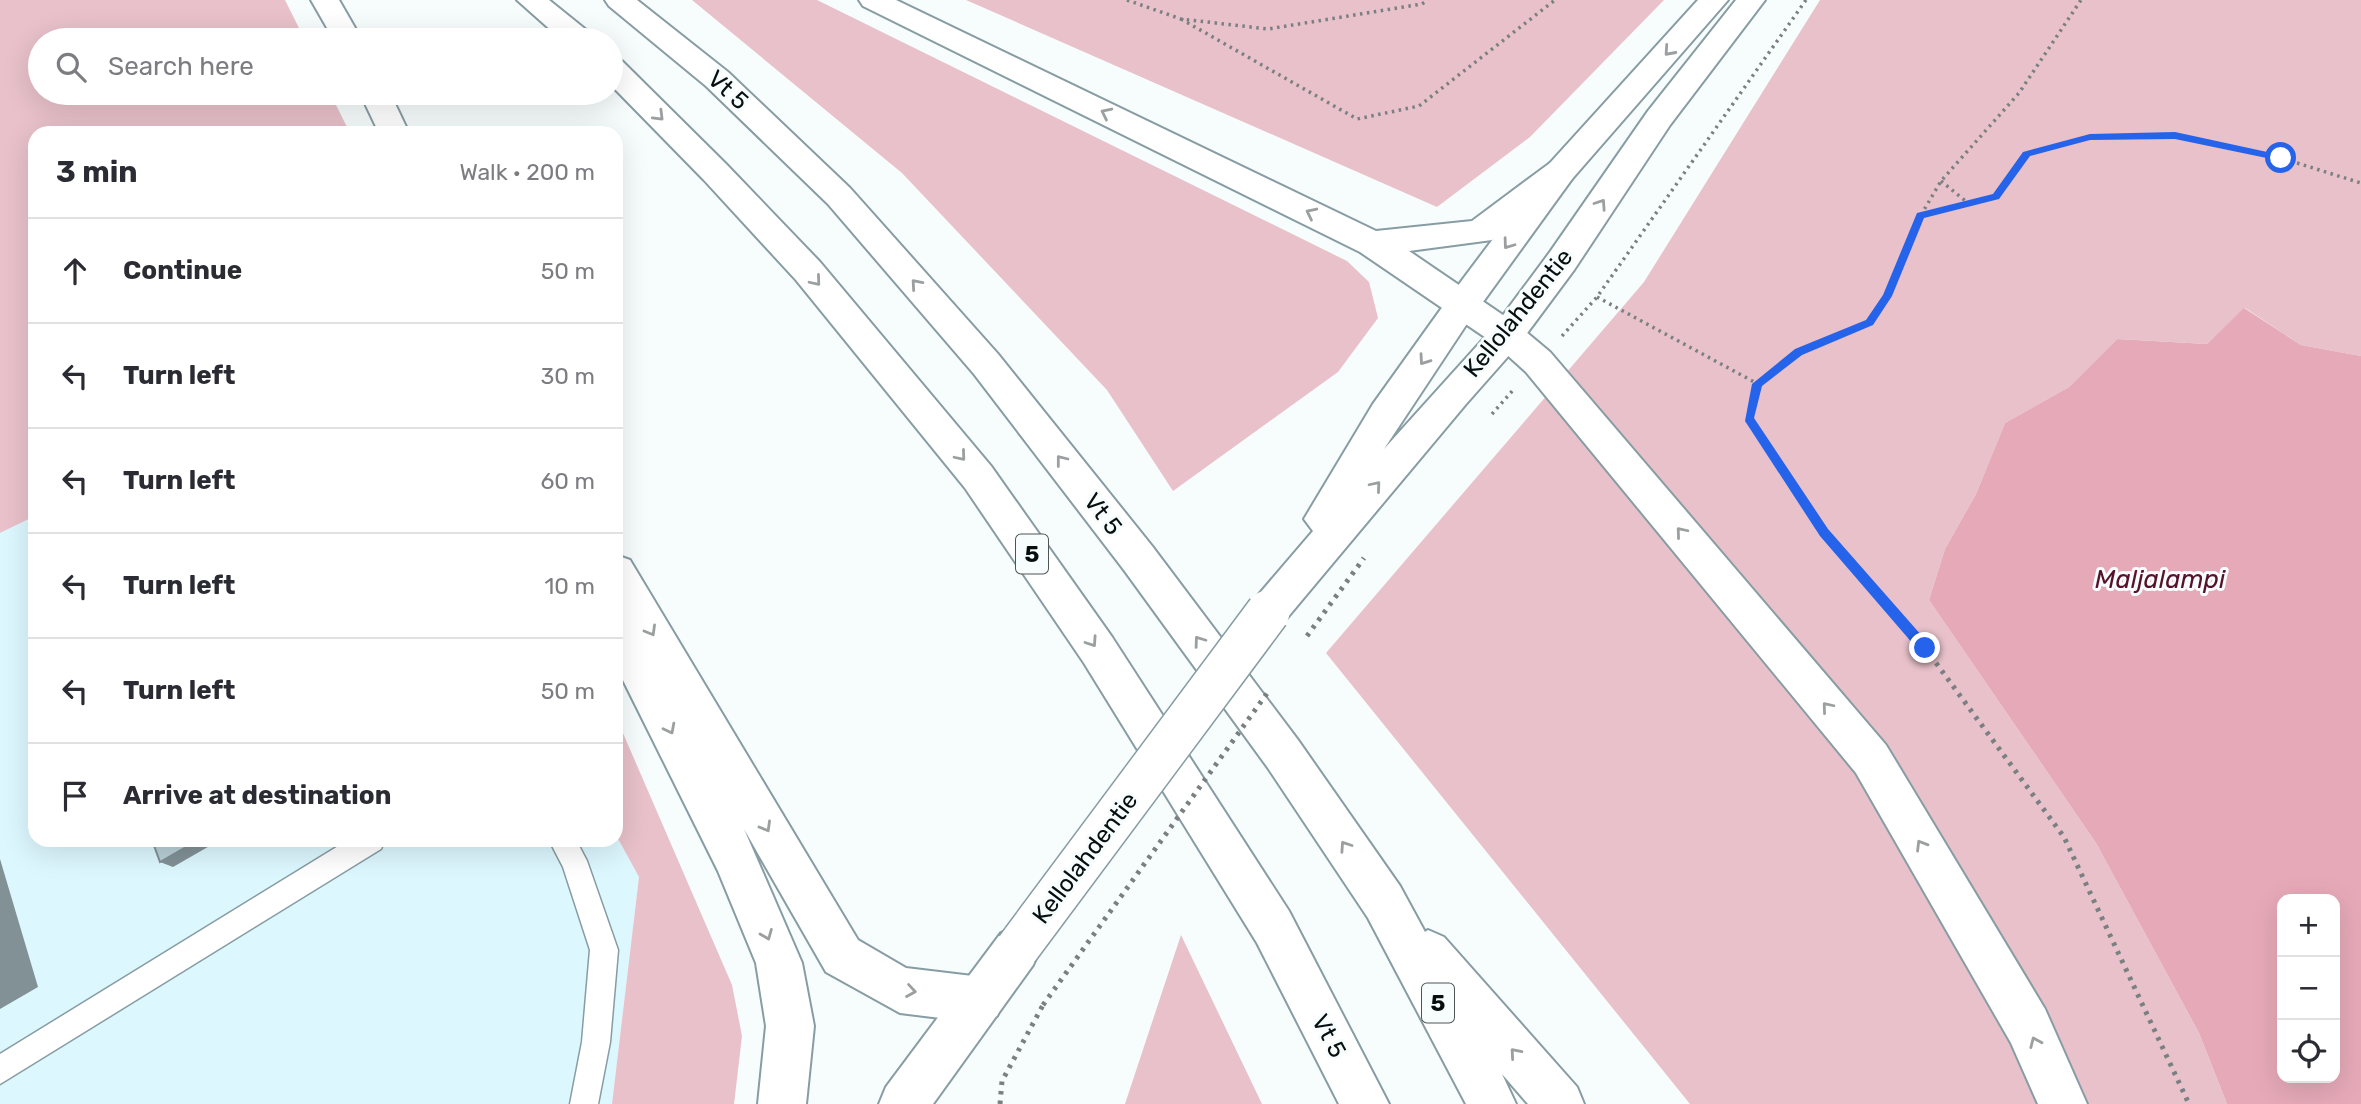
<!DOCTYPE html>
<html lang="en">
<head>
<meta charset="utf-8">
<style>
	:root { --surface:#fff; --page:#f2f2f3; --text:#2b2b33; --muted:#7c7c81; --line:#e1e1e2 }
	body { margin:0; font-family:Rubik,sans-serif; background:var(--page); color:var(--text) }
	.controls { position:absolute; right:21px; bottom:21px; display:grid; overflow:hidden; border-radius:14px; box-shadow:0 7px 28px #0002 }
	.controls button { width:63px; height:63px; display:grid; place-items:center; padding:0; border:0; border-bottom:2px solid var(--line); background:var(--surface); color:var(--text); font:35px sans-serif }
	.stop { position:absolute; width:21px; height:21px; margin:-16px; border:5px solid #2563eb; border-radius:50%; background:#fff }
	.stop.end { background:#2563eb; border-color:#fff; box-shadow:0 2px 7px #0008 }
	.list { margin:0; padding:0; list-style:none }
	h2 { display:flex; justify-content:space-between; align-items:center; height:91px; margin:0; padding:0 28px; font-size:30px }
	h2 small { font-size:23px; font-weight:400; color:var(--muted) }
	.list li { display:grid; grid-template-columns:46px 1fr auto; gap:21px; align-items:center; box-sizing:border-box; height:105px; padding:0 28px; border-top:2px solid var(--line) }
	.list b { display:block; font-size:26px; white-space:nowrap }
	.list em { font-size:23px; font-style:normal; color:var(--muted) }
	.icon { flex:none; width:38px; height:38px; fill:none; stroke:currentColor; stroke-width:2; stroke-linecap:round; stroke-linejoin:round }
	.map { position:relative; flex:none; width:2361px; height:1104px; overflow:hidden }
	.search { position:absolute; background:var(--surface); box-shadow:0 7px 28px #0002; left:28px; top:28px; width:595px; height:77px; display:flex; align-items:center; gap:18px; box-sizing:border-box; padding:0 24px; border-radius:38px; color:var(--muted); font-size:26px }
	.panel { position:absolute; background:var(--surface); box-shadow:0 7px 28px #0002; left:28px; top:126px; width:595px; height:721px; border-radius:21px }
	.map>svg:first-child { display:block }
</style>
</head>
<body>
<div class="map">
<svg width="2361" height="1104" viewBox="0 0 2361 1104">
	<rect width="100%" height="100%" fill="#f7fcfd"/>
	<path fill="#ddf7fe" d="M35,516V840H616V835L639,877L612,1104H0V533Z"/>
	<g fill="#e8c1ca">
		<path d="M0,0H285L305,40H40V93H330L350,133H35V516L0,533Z"/>
		<path d="M692,0H817L1347,261L1369,282L1378,318L1338,372L1173,491L1107,390L902,173Z"/>
		<path d="M966,0H1664L1530,137L1437,207Z"/>
		<path d="M1820,0H2361V356L2301,345L2245,308L2207,344L2117,339L2069,387L2005,423L1976,494L1945,549L1929,600L2096,843L2199,1033L2227,1104H1690L1326,653L1644,282Z"/>
		<path d="M616,717L732,985L742,1036L734,1104H612L639,877L616,835Z"/>
		<path d="M1181,935L1262,1104H1125Z"/>
	</g>
	<path fill="#e6a9b8" fill-rule="evenodd" d="M2244,308L2301,345L2361,356V1104H2227L2199,1033L2096,843L1929,600L1945,549L1976,494L2005,423L2069,387L2117,339L2207,344ZM2282,899H2335V1078H2282Z"/>
	<g fill="none" stroke-linecap="round" stroke-linejoin="round">
		<g stroke="#879da3" stroke-width="3">
			<g id="lane">
				<path d="M348,840H385L381,849L0,1084V1054Z"/>
				<path d="M549,840H576L587,861L618,950L610,1042L598,1104H570L582,1042L590,950L563,867Z"/>
			</g>
		</g>
		<g stroke="#879da3" stroke-width="4">
			<g id="secondary">
				<path d="M1698,0H1728L1572,179L1475,313L1463,317L1451,313L1446,304L1451,295L1550,163Z"/>
				<path d="M1736,0H1765L1670,125L1574,270L1519,344L1507,348L1495,344L1490,335L1495,326L1550,252L1648,111Z"/>
			</g>
		</g>
		<g stroke="#879da3" stroke-width="4">
			<g id="primary">
				<path d="M1463,291L1475,295L1480,304L1384,449L1495,326L1507,322L1519,326L1524,335L1519,344L1466,404L1282,624L1268,629L1254,624L1248,612L1254,600L1313,531L1304,519L1373,404L1451,295Z"/>
				<path d="M1017,926L1033,933L1040,949L1033,965L933,1104H879L886,1087L1001,933Z"/>
			</g>
		</g>
		<g stroke="#879da3" stroke-width="4">
			<g id="highway">
				<path d="M311,0H339L362,40H334Z"/>
				<path d="M517,0H549L590,33L595,40H562Z"/>
				<path d="M605,0H637L728,72L850,188L998,354L1152,546L1298,740L1400,886L1425,932L1428,930L1444,937L1577,1087L1584,1104H1528L1502,1074L1516,1104H1466L1368,918L1268,768L1124,570L974,374L828,204L706,86L609,6Z"/>
				<path d="M859,0H896L1376,231L1472,221L1550,163L1561,160L1572,163L1577,171L1572,179L1492,240L1409,251L1519,326L1550,352L1886,745L2045,1009L2087,1104H2038L2011,1043L1856,773L1526,372L1495,344L1360,252L863,6Z"/>
				<path d="M611,58L622,61L726,164L820,262L991,466L1112,637L1289,911L1389,1104H1339L1257,943L1084,663L965,488L796,280L704,180L611,85Z"/>
				<path d="M360,93H390L409,133H379Z"/>
				<path d="M616,555L630,560L858,940L906,968L981,977L997,984L1004,1000L997,1016L981,1023L900,1013L826,972L744,829L802,963L814,1026L806,1104H758L766,1026L756,963L718,871L616,666Z"/>
			</g>
		</g>
		<g stroke="#7a8082" stroke-width="3.5" stroke-dasharray="2.5 4.5" stroke-linecap="butt">
			<path d="M1127,0L1181,19L1268,29L1422,4L1428,0"/>
			<path d="M1181,19L1357,119L1419,106L1555,0"/>
			<path d="M1941,181L1968,203"/>
			<path d="M1921,215L1941,181L2019,93L2081,0"/>
			<path d="M1597,297L1758,384"/>
			<path d="M1562,336L1597,297L1806,0"/>
			<path d="M1492,414L1514,389"/>
			<path d="M1789,480L1749,418L1758,384L1798,352L1870,323L1887,296L1920,216L1996,196L2026,154L2090,137L2175,135L2281,158L2361,183"/>
		</g>
		<g stroke="#7a8082" stroke-width="5" stroke-dasharray="3.5 6" stroke-linecap="butt">
			<path d="M1788,478L1824,533L1925,648L2064,837L2189,1104"/>
			<path d="M1000,1104L1002,1081L1043,1005"/>
		</g>
		<use href="#lane" fill="#fff" fill-rule="evenodd"/>
		<use href="#secondary" fill="#fff" fill-rule="evenodd"/>
		<use href="#primary" fill="#fff" fill-rule="evenodd"/>
		<use href="#highway" fill="#fff" fill-rule="evenodd"/>
		<g stroke="#879da3" stroke-width="46" stroke-linecap="butt">
			<path id="primary-bridge" d="M1017,949L1268,612"/>
		</g>
		<g stroke="#7a8082" stroke-width="5" stroke-dasharray="3.5 6" stroke-linecap="butt">
			<path d="M1307,636L1364,558"/>
			<path d="M1043,1005L1268,692"/>
		</g>
		<use href="#primary-bridge" stroke="#fff" stroke-width="43"/>
	</g>
	<g fill="#819196">
		<path d="M198,840H220L173,867L160,862Z"/>
		<path d="M0,859L38,987L0,1009Z"/>
	</g>
	<path fill="#b8cfd6" stroke="#819196" stroke-width="2" d="M152,840H198L160,862Z"/>
	<defs><path id="oneway-chevron" d="M-2-3.5L2.5 0L-2 3.5" fill="none" stroke-width="1.6" stroke-linecap="round" stroke-linejoin="round" transform="scale(1.75)"/></defs>
	<g stroke="#9b9f9f">
		<use href="#oneway-chevron" transform="translate(1669 51) rotate(132)"/>
		<use href="#oneway-chevron" transform="translate(1106 113) rotate(-154)"/>
		<use href="#oneway-chevron" transform="translate(659 116) rotate(45)"/>
		<use href="#oneway-chevron" transform="translate(1601 204) rotate(-56)"/>
		<use href="#oneway-chevron" transform="translate(1311 213) rotate(-154)"/>
		<use href="#oneway-chevron" transform="translate(1508 244) rotate(126)"/>
		<use href="#oneway-chevron" transform="translate(816 281) rotate(50)"/>
		<use href="#oneway-chevron" transform="translate(916 284) rotate(-131)"/>
		<use href="#oneway-chevron" transform="translate(1424 360) rotate(125)"/>
		<use href="#oneway-chevron" transform="translate(961 456) rotate(50)"/>
		<use href="#oneway-chevron" transform="translate(1061 460) rotate(-128)"/>
		<use href="#oneway-chevron" transform="translate(1376 486) rotate(-50)"/>
		<use href="#oneway-chevron" transform="translate(1681 532) rotate(-130)"/>
		<use href="#oneway-chevron" transform="translate(651 631) rotate(60)"/>
		<use href="#oneway-chevron" transform="translate(1199 641) rotate(-126)"/>
		<use href="#oneway-chevron" transform="translate(1092 642) rotate(56)"/>
		<use href="#oneway-chevron" transform="translate(1827 707) rotate(-130)"/>
		<use href="#oneway-chevron" transform="translate(670 729) rotate(63)"/>
		<use href="#oneway-chevron" transform="translate(766 827) rotate(60)"/>
		<use href="#oneway-chevron" transform="translate(1921 845) rotate(-121)"/>
		<use href="#oneway-chevron" transform="translate(1345 846) rotate(-124)"/>
		<use href="#oneway-chevron" transform="translate(767 935) rotate(68)"/>
		<use href="#oneway-chevron" transform="translate(911 991) rotate(9)"/>
		<use href="#oneway-chevron" transform="translate(2035 1042) rotate(-114)"/>
		<use href="#oneway-chevron" transform="translate(1515 1053) rotate(-131)"/>
	</g>
	<path fill="#2563eb" d="M2175,132L2281,155L2285,158L2281,161L2175,139L2090,140L2030,156L1999,199L1924,218L1892,296L1873,325L1802,355L1762,386L1754,418L1828,529L1929,644V652H1920L1820,536L1745,421L1752,384L1795,349L1866,320L1883,295L1917,213L1993,194L2023,152L2090,134Z"/>
	<g text-anchor="middle" dominant-baseline="central" stroke-width="6" stroke-linejoin="round" paint-order="stroke">
		<g fill="#f7fcfd" stroke="#4e5557" stroke-width="2">
			<rect x="1016" y="534.5" width="32" height="39" rx="5"/>
			<rect x="1422" y="983.5" width="32" height="39" rx="5"/>
		</g>
		<g font-size="23" font-weight="bold" fill="#060e10">
			<text x="1032" y="554">5</text>
			<text x="1438" y="1003">5</text>
		</g>
		<g font-size="24" fill="#060e10" stroke="#f7fcfd">
			<text transform="translate(728 90) rotate(42)">Vt 5</text>
			<text transform="translate(1518 313) rotate(-51)">Kellolahdentie</text>
			<text transform="translate(1103 514) rotate(52)">Vt 5</text>
			<text transform="translate(1085 858) rotate(-53)">Kellolahdentie</text>
			<text transform="translate(1329 1036) rotate(62)">Vt 5</text>
		</g>
		<g font-size="26" font-style="italic" fill="#58112c" stroke="#f7fcfd">
			<text x="2160" y="579">Maljalampi</text>
		</g>
	</g>
</svg>
<div class="controls">
<button>+</button>
<button>−</button>
<button><svg class="icon" aria-label="locate" viewBox="0 0 24 24"><circle cx="12" cy="12" r="6"/><path d="M12 2v4M12 18v4M2 12h4M18 12h4"/></svg></button>
</div>
<div class="stop" style="left:2281px;top:158px"></div>
<div class="stop end" style="left:1925px;top:648px"></div>
<div class="search"><svg class="icon" aria-label="search" viewBox="0 0 24 24"><circle cx="10" cy="10" r="6"/><path d="M15 15l6 6"/></svg>Search here</div>
<section class="panel">
<h2>3 min<small>Walk · 200 m</small></h2>
<ul class="list">
<li><svg class="icon" aria-label="ahead" viewBox="0 0 24 24"><path d="M12 20V5M6 11l6-6 6 6"/></svg><div><b>Continue</b></div><em>50 m</em></li>
<li><svg class="icon" aria-label="left" viewBox="0 0 24 24"><path d="M17 20v-9H6M10 6l-5 5 5 5"/></svg><div><b>Turn left</b></div><em>30 m</em></li>
<li><svg class="icon" aria-label="left" viewBox="0 0 24 24"><path d="M17 20v-9H6M10 6l-5 5 5 5"/></svg><div><b>Turn left</b></div><em>60 m</em></li>
<li><svg class="icon" aria-label="left" viewBox="0 0 24 24"><path d="M17 20v-9H6M10 6l-5 5 5 5"/></svg><div><b>Turn left</b></div><em>10 m</em></li>
<li><svg class="icon" aria-label="left" viewBox="0 0 24 24"><path d="M17 20v-9H6M10 6l-5 5 5 5"/></svg><div><b>Turn left</b></div><em>50 m</em></li>
<li><svg class="icon" aria-label="arrive" viewBox="0 0 24 24"><path d="M6 21V4h12l-3 4 3 4H6"/></svg><div><b>Arrive at destination</b></div></li>
</ul>
</section>
</div>
</body>
</html>
